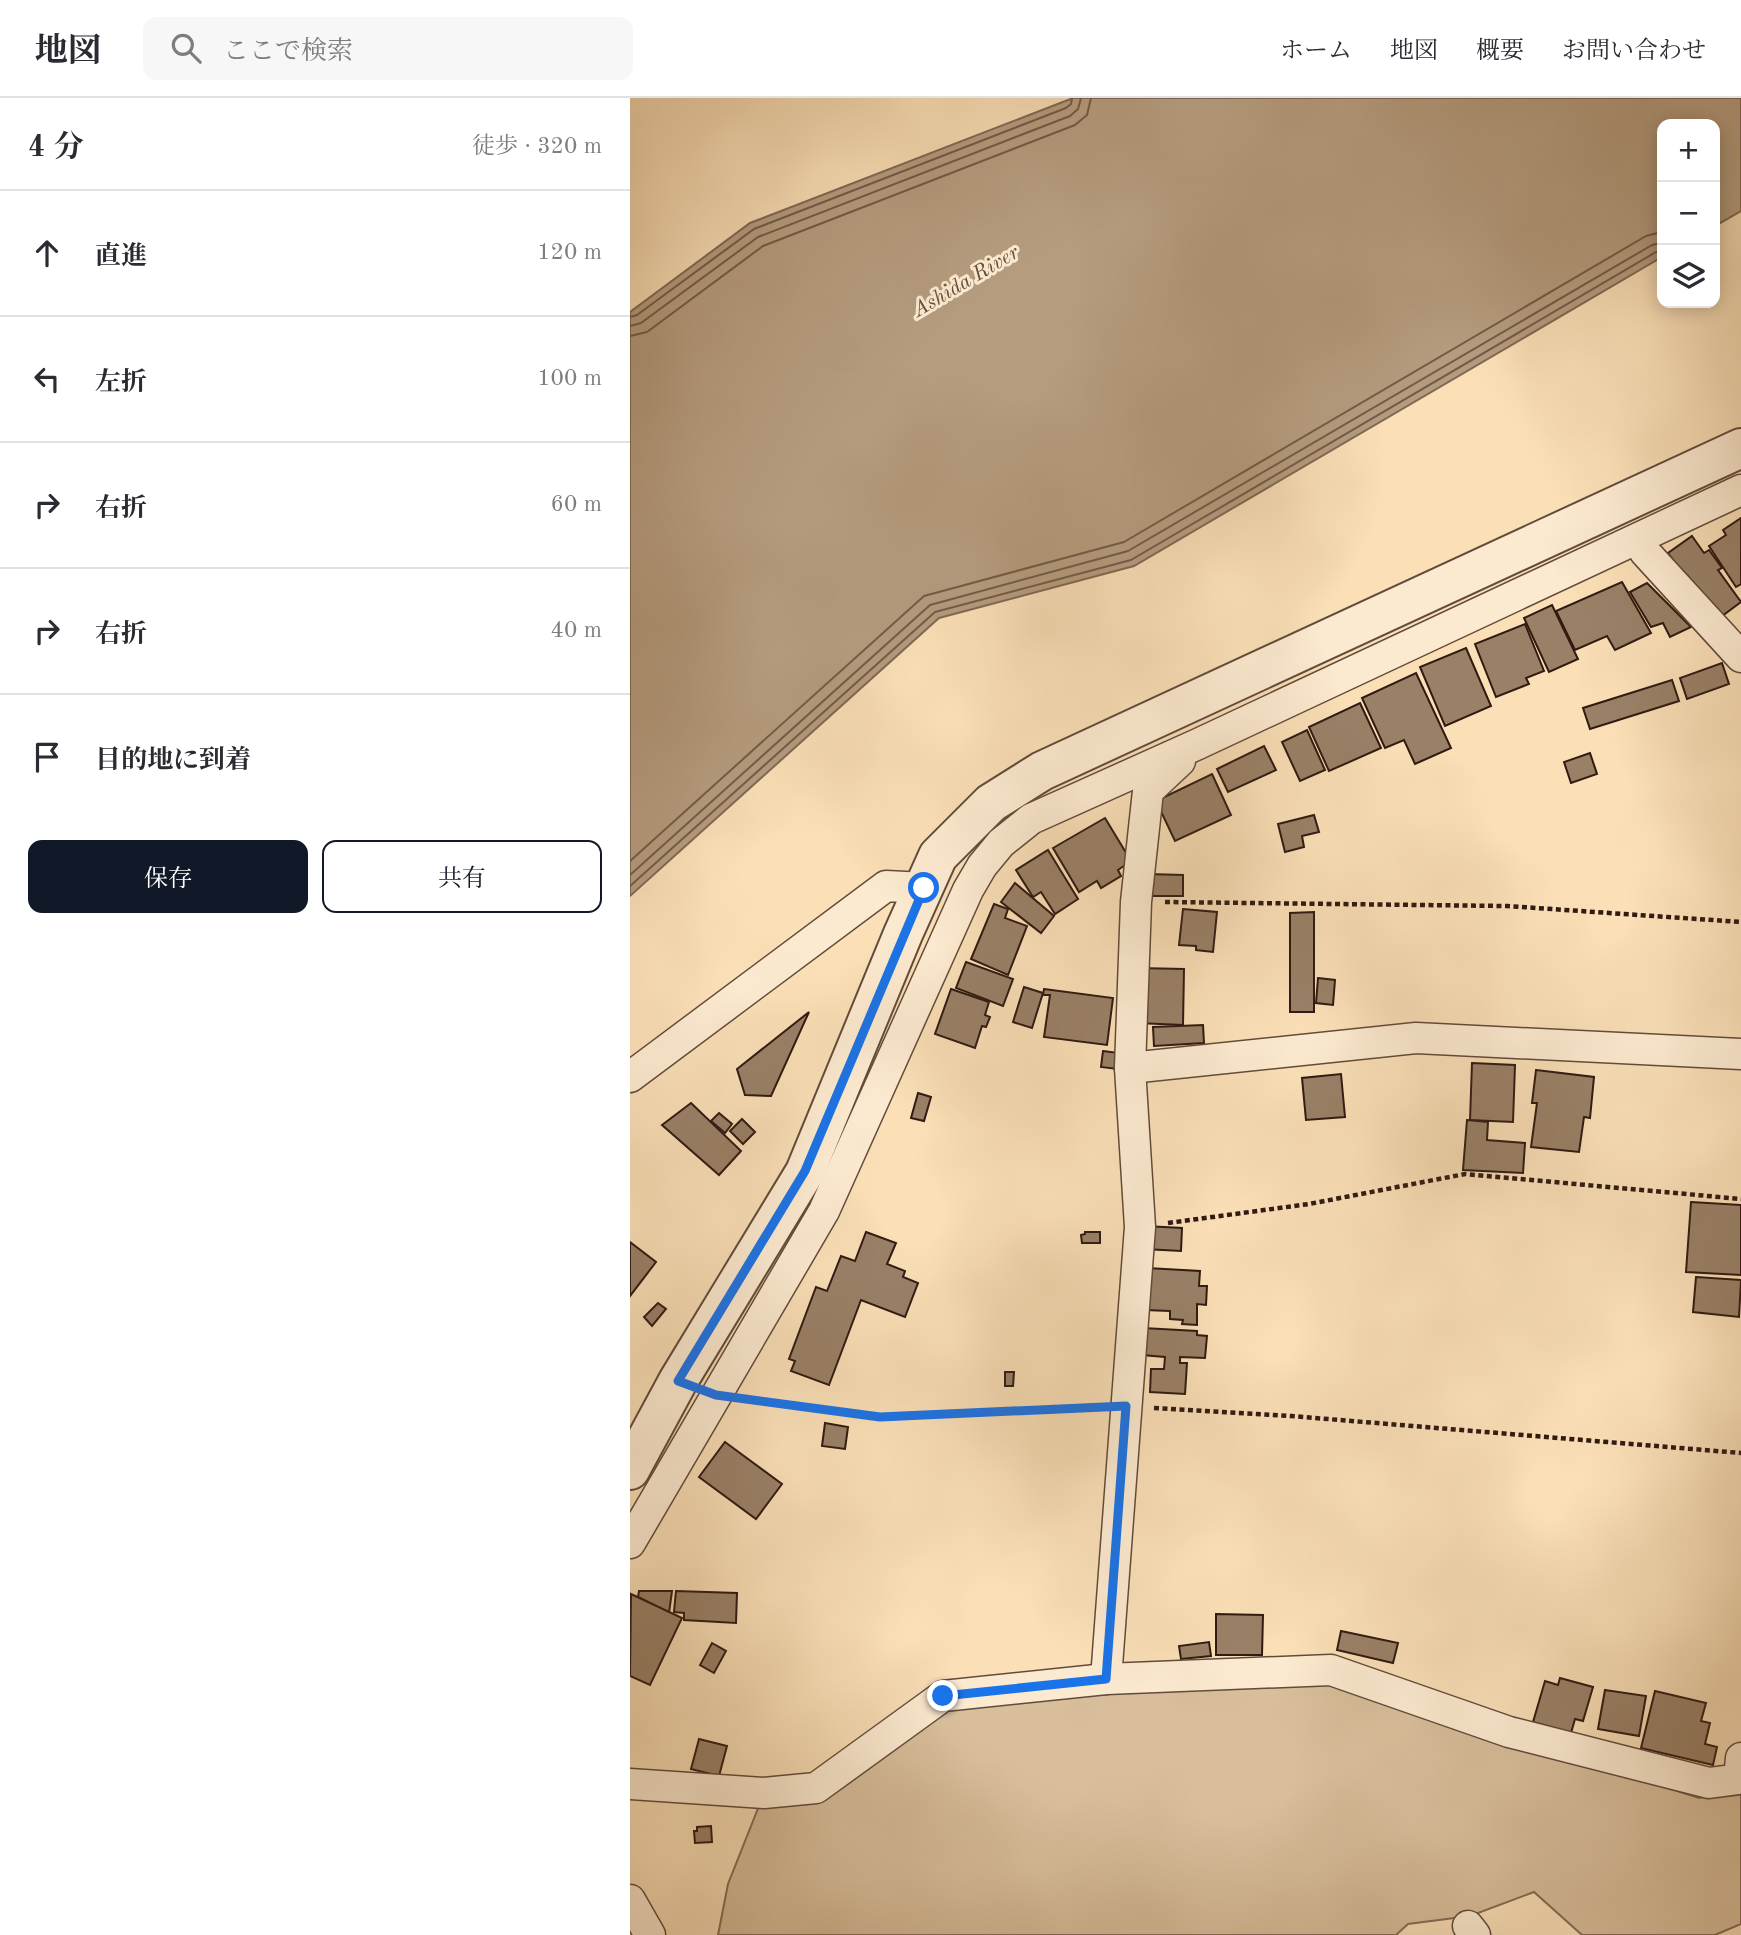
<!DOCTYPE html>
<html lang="ja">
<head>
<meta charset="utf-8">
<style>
	:root { --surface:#fff; --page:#f7f7f7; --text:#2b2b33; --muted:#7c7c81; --line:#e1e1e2; --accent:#111827 }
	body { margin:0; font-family:"Old Standard TT","Noto Serif JP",serif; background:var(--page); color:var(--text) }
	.controls { position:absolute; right:21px; top:21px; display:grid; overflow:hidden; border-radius:14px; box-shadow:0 4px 18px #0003 }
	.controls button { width:63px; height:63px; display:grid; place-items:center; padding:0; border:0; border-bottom:2px solid var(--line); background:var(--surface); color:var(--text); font:35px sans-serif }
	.stop { position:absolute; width:21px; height:21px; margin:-16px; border:5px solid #1a73e8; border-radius:50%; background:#fff }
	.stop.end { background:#1a73e8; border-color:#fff; box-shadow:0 2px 7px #0008 }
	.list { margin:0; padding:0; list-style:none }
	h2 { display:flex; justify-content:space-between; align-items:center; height:91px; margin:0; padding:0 28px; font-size:30px }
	h2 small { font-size:23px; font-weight:400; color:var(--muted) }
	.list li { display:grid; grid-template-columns:46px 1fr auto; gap:21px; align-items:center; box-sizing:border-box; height:126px; padding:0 28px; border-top:2px solid var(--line) }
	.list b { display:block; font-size:26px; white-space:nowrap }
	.list em { font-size:23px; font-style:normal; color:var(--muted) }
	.actions { display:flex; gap:14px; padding:21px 28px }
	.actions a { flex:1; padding:16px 0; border:2px solid var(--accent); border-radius:14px; text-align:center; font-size:24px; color:var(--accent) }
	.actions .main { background:var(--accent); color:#fff }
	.icon { flex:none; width:38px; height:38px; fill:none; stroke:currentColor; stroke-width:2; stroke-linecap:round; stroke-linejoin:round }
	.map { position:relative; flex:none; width:1111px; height:1837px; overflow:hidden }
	header { display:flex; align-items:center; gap:42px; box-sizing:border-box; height:98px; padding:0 35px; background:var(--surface); border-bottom:2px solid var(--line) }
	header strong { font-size:33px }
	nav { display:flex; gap:38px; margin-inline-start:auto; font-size:24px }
	.search { width:490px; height:63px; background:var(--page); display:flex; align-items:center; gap:18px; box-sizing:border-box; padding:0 24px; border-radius:14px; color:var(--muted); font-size:26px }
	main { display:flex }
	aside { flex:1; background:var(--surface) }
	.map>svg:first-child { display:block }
</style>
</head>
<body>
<header>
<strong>地図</strong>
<div class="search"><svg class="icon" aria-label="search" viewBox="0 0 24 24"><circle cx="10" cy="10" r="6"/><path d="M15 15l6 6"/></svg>ここで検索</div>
<nav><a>ホーム</a><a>地図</a><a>概要</a><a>お問い合わせ</a></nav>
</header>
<main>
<aside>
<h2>4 分<small>徒歩 · 320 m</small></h2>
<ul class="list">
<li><svg class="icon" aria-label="ahead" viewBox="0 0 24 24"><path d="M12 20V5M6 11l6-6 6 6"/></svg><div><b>直進</b></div><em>120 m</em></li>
<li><svg class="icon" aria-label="left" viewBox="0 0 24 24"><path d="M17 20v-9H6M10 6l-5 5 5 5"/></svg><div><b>左折</b></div><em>100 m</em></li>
<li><svg class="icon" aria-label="right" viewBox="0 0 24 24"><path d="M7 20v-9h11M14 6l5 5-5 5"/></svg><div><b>右折</b></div><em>60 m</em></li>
<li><svg class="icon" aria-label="right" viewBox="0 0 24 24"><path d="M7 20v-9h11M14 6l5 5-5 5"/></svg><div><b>右折</b></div><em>40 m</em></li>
<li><svg class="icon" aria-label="arrive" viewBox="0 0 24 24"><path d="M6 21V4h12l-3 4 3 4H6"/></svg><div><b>目的地に到着</b></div></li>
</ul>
<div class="actions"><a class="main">保存</a><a>共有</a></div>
</aside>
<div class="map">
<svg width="1111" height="1837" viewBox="0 0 1111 1837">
	<rect width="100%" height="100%" fill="#fadfb7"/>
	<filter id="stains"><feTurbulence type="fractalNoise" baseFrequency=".00286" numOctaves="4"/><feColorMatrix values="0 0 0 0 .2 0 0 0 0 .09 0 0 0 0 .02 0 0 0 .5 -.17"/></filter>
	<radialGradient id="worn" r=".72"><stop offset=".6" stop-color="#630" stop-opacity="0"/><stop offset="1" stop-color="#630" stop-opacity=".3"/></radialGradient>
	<path fill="#d8be9b" stroke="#846c56" stroke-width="2" d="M708,1578L853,1631L1069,1700L1111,1690V1826L1085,1837H952L904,1794L840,1818L778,1826L766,1837H88L98,1786L129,1708L327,1600Z"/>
	<path fill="#b59c7f" stroke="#806853" stroke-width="2" d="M443,0H1111V113L1085,128V26H1032V159L504,468L309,520L0,798V214L120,125Z"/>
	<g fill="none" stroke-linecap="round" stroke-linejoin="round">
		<g stroke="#725b48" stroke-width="2">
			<path d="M0,219L7,217L124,131L436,10L441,6L442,0"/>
			<path d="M0,228L11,225L128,139L440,18L448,11L451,0"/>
			<path d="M0,238L17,234L133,148L445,27L457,17L461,0"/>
			<path d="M0,763L294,498L494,444L1016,138L1032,134"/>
			<path d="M0,777L300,507L498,453L1022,147L1032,145"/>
			<path d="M0,788L305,514L501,462L1026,154L1032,153"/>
		</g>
	</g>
	<g fill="#998067" stroke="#301a11" stroke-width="2">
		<path d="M1111,420V486L1106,489L1079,448L1096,437L1093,432Z"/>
		<path d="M1062,438L1074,455L1079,452L1092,470L1088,472L1111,504L1088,521L1058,478L1056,480L1038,455Z"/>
		<path d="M992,484L1021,535L985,552L977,538L945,552L926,513Z"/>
		<path d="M1017,485L1061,529L1040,539L1033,525L1021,529L1000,494Z"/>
		<path d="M922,507L948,561L919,574L894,520Z"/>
		<path d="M895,526L914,573L896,580L899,586L866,599L845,546Z"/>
		<path d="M836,550L861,608L815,628L790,569Z"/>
		<path d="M1092,565L1099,586L1057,601L1050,580Z"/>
		<path d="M786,575L821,650L785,666L774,642L755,650L732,600Z"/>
		<path d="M1042,582L1049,603L960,631L953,610Z"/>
		<path d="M730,605L751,650L699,673L679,629Z"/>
		<path d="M677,632L695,672L670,683L652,644Z"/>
		<path d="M634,648L646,672L598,694L587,671Z"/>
		<path d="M960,655L967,676L941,685L934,664Z"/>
		<path d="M582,676L601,717L545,743L526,703Z"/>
		<path d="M684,717L689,734L672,738L674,749L655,754L648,726Z"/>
		<path d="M475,720L501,763L488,772L491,778L471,790L467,783L449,794L423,750Z"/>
		<path d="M418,752L448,801L425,816L411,794L403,799L386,772Z"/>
		<path d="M518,776L553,777V798H519Z"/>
		<path d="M385,785L424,818L411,835L371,804Z"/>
		<path d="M364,806L378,811L375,820L397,828L378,877L341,861Z"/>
		<path d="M553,811L587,814L583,854L566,852V848L549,847Z"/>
		<path d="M684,814V914H660V815Z"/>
		<path d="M336,864L383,881L373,908L326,890Z"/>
		<path d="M508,870L554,871L553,927L507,925Z"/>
		<path d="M688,880L705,882L703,907L686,905Z"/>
		<path d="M394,889L413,895L402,930L383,924Z"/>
		<path d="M321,891L359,904L355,917L360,919L356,929L352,928L345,950L305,936Z"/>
		<path d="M414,891L483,900L477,947L414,939L420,897H413Z"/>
		<path d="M179,914L141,998L115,997L107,971Z"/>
		<path d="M573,927L574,945L524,948L523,929Z"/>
		<path d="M473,953L489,955L487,971L471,969Z"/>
		<path d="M842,965L885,967L883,1024L840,1022Z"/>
		<path d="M906,972L964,979L960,1020L954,1019L949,1054L901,1049L907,1005H902Z"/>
		<path d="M711,976L715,1019L676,1022L672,980Z"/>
		<path d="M288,995L301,999L294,1023L281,1020Z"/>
		<path d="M61,1005L111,1053L89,1077L32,1027Z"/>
		<path d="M89,1015L102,1026L95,1035L81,1023Z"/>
		<path d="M112,1021L125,1034L113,1046L100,1033Z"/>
		<path d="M837,1022L858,1024L857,1042L895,1045L893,1075L833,1072Z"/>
		<path d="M1061,1104L1111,1107V1177L1056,1174Z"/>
		<path d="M515,1128L552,1130L551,1153L514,1151Z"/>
		<path d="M236,1134L266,1145L257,1166L275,1173L273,1179L288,1185L275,1219L231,1202L199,1287L161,1273L165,1263L159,1261L186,1189L197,1193L211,1158L225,1163Z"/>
		<path d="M455,1134H470V1145H452L451,1137L455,1136Z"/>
		<path d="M0,1144L26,1164L0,1198Z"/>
		<path d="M517,1170L570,1173L569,1188H577L576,1207L567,1206V1227L552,1226L553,1222L540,1221V1213L515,1212Z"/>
		<path d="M1066,1179L1111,1182L1109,1219L1063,1214Z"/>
		<path d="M28,1205L36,1211L22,1228L14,1219Z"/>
		<path d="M513,1230L567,1233V1237L577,1238L575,1260L550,1259V1265H557L555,1296L520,1294L521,1271H534L535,1259L512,1257Z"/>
		<path d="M375,1274H384L383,1288H375Z"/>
		<path d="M195,1325L218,1329L215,1351L192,1348Z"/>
		<path d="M95,1344L152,1386L126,1421L69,1379Z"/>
		<path d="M9,1493H42L39,1515L8,1499Z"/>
		<path d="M46,1493L107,1495L106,1525L54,1522V1515L44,1514Z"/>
		<path d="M1,1496L52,1520L20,1587L0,1578Z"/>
		<path d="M586,1516L633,1517L632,1557H586Z"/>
		<path d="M711,1533L768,1545L763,1565L707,1552Z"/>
		<path d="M579,1544L581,1558L551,1561L549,1548Z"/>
		<path d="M82,1545L96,1553L84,1575L70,1567Z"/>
		<path d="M930,1580L963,1589L953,1623L945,1621L941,1635L903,1624L915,1583L928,1587Z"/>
		<path d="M975,1592L1016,1598L1009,1638L968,1631Z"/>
		<path d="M1025,1593L1076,1605L1071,1623L1080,1625L1075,1646L1087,1649L1083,1667L1011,1650Z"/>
		<path d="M69,1641L97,1648L89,1678L61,1671Z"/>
		<path d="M81,1728L82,1744L65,1745L64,1733H67V1729Z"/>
	</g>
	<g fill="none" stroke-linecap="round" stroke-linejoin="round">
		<g stroke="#624b3a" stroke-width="33">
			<g id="minor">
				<path d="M1007,441L1015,454L1111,559"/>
				<path d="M500,970L786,940L1111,956"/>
				<path d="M0,979L256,788L294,790"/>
				<path d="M0,1445L194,1113L338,792L352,768L371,745L401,721L568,646L1111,392"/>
				<path d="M476,1581L510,1129L500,970L506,804L518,693L550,663"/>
				<path d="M0,1686L134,1695L186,1690L313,1598L476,1581L701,1572L879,1634L1079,1685L1109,1681L1111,1660"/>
				<path d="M0,1802L20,1837"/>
				<path d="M838,1828L845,1837"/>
			</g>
		</g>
		<g stroke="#624b3a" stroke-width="42">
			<path id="tertiary" d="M0,1372L48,1283L175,1074L273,836L308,758L361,705L412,673L1111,350"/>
		</g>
		<g stroke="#301a11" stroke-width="4.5" stroke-dasharray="5 3.5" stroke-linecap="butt">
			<path d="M535,804L877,808L1111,824"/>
			<path d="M538,1125L679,1106L835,1076L1111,1101"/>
			<path d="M116,1301L249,1319L467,1309"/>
			<path d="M524,1310L661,1318L1111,1355"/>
		</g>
		<use href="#minor" stroke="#fcead0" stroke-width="30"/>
		<use href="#tertiary" stroke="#fcead0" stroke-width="38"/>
	</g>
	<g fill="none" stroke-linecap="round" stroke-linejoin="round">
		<path stroke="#1a73e8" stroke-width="9" d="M294,790L175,1073L48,1283L86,1297L250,1319L496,1308L476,1581L313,1598"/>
	</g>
	<g text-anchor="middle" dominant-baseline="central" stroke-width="6" stroke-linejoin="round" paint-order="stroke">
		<g font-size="21" font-style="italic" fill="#654e3d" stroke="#fcead0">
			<text transform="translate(336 184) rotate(-31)">Ashida River</text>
		</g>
	</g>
	<rect width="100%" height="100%" filter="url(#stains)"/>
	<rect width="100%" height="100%" fill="url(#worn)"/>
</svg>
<div class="controls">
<button>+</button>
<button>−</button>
<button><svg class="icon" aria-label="layers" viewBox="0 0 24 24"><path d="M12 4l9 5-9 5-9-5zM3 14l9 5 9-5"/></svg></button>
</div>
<div class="stop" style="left:294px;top:790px"></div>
<div class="stop end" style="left:313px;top:1598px"></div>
</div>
</main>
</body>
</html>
